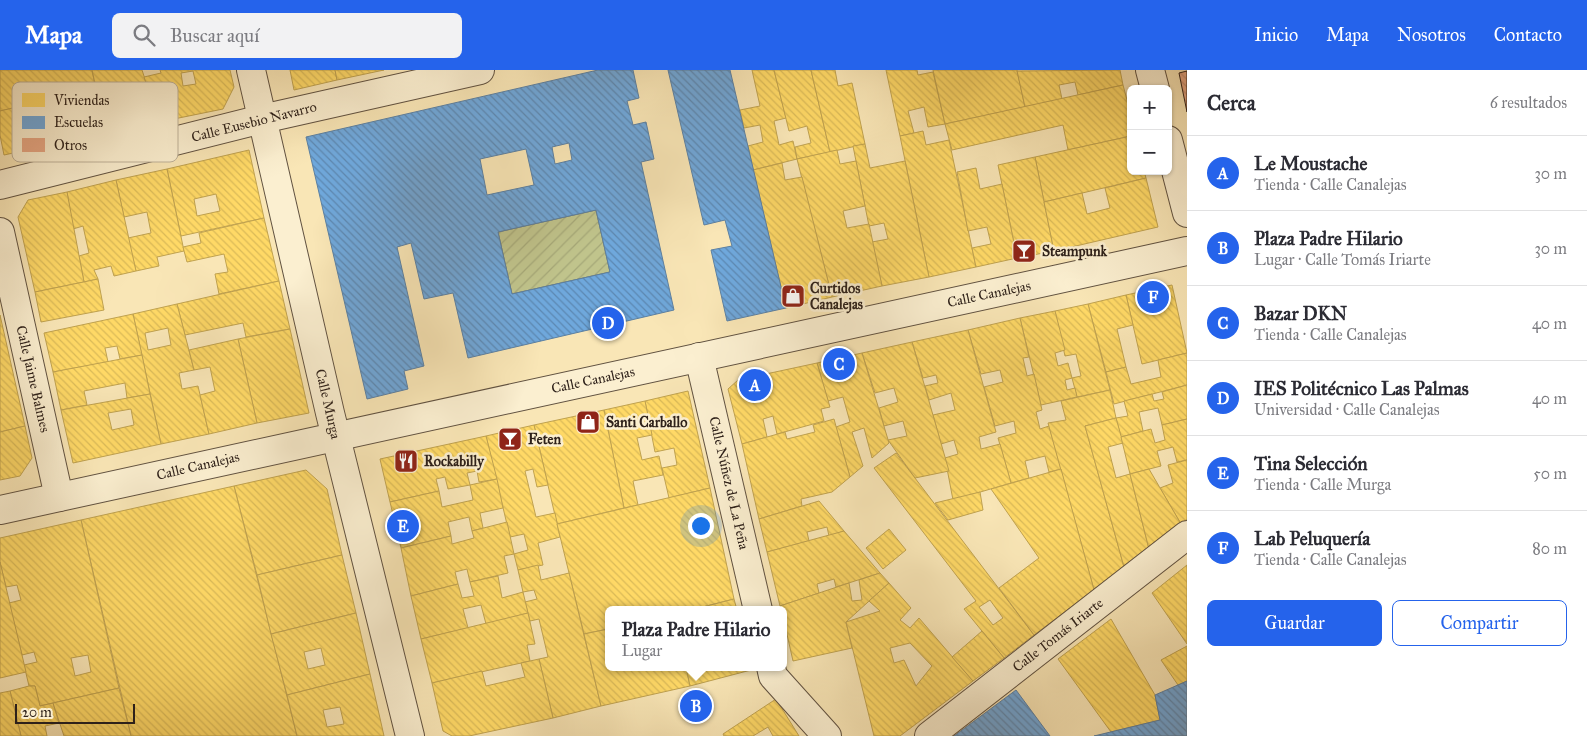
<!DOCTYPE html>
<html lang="es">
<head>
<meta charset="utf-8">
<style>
	:root { --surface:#fff; --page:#f2f2f3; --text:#2b2b33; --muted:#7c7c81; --line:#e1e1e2; --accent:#2563eb }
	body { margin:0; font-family:"IM FELL Great Primer",serif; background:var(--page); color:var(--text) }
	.controls { position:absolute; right:15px; top:15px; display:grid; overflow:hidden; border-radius:8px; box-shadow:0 1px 4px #0004 }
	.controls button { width:45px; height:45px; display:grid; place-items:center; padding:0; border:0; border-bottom:1px solid var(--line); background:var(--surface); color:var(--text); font:25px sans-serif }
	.scale { position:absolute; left:15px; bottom:12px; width:120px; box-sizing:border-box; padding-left:5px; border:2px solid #2e211a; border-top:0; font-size:14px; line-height:18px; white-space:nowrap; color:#2e211a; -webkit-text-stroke:4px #fbefd0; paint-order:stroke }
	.you { position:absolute; left:700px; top:455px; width:18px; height:18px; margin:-12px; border:4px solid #fff; border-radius:50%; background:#1a73e8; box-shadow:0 0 0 8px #1a73e833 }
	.badge { display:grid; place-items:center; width:32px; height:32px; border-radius:50%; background:var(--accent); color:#fff; font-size:16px; font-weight:700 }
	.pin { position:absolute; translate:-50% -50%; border:2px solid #fff; box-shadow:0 1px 5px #0006 }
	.popup { position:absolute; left:605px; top:536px; width:182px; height:65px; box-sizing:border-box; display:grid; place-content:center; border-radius:8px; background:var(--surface); filter:drop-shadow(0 1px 4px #0005); font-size:16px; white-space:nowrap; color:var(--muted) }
	.popup b { font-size:19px; color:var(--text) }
	.popup::after { content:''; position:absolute; left:50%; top:100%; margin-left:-10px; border:10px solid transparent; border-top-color:var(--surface) }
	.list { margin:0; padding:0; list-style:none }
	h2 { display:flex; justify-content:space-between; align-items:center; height:65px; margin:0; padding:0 20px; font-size:21px }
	h2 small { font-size:16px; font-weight:400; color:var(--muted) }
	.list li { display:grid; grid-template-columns:32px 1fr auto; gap:15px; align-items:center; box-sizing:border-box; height:75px; padding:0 20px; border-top:1px solid var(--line) }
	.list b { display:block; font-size:19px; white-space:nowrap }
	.list p { margin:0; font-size:16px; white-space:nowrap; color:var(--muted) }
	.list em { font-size:16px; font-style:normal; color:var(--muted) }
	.actions { display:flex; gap:10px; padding:15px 20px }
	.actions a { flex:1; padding:11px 0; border:1px solid var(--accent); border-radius:8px; text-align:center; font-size:18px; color:var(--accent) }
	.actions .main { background:var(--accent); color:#fff }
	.icon { flex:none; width:28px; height:28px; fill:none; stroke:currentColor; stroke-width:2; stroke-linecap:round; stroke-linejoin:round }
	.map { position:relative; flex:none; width:1187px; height:666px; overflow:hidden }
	header { display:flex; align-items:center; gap:30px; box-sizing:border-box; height:70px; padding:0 25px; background:var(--accent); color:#fff }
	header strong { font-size:24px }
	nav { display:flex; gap:28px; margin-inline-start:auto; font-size:18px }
	.search { width:350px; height:45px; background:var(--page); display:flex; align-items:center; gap:12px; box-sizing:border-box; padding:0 18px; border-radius:8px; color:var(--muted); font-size:19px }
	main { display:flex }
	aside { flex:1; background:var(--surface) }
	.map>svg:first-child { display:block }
</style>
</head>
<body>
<header>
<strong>Mapa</strong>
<div class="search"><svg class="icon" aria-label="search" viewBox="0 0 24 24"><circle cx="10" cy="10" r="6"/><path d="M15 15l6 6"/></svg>Buscar aquí</div>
<nav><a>Inicio</a><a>Mapa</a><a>Nosotros</a><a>Contacto</a></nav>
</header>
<main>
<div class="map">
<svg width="1187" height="666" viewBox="0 0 1187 666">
	<defs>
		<pattern id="garden-furrows" width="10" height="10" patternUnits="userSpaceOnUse" patternTransform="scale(1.25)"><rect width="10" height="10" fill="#c0c48c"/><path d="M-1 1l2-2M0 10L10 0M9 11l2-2" fill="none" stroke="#a5a878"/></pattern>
		<pattern id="homes-back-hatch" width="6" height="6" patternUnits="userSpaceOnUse" patternTransform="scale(1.25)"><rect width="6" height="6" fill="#ffd966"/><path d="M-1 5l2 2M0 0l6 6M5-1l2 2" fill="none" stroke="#dbba58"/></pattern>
		<pattern id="schools-back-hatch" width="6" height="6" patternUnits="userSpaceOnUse" patternTransform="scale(1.25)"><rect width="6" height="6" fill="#6fa8dc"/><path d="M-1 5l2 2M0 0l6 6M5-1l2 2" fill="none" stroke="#5c88b2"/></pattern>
		<pattern id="building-back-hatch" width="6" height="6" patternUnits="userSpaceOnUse" patternTransform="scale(1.25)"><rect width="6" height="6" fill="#e7a784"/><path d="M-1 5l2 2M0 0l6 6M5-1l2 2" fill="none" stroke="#c68f71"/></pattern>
	</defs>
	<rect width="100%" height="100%" fill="#f9e6b6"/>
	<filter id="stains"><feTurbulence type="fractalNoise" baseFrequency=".004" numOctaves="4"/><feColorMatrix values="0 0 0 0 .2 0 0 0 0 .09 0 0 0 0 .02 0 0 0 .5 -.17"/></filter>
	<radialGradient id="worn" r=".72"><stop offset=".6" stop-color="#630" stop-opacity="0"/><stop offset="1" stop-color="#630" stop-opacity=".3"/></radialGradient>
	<path fill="url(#garden-furrows)" stroke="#777253" d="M596,140L610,202L512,224L498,162Z"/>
	<g fill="url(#homes-back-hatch)" stroke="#c0a24f" fill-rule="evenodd">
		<path d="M0,0H92L96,20L71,25L69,14L30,22L33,34L0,41Z"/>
		<path d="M92,0H142L159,52L106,63Z"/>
		<path d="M160,0H230L234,17L223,39L159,52L144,7L161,3ZM193,1L196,14L183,16L181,3Z"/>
		<path d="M290,0H335L337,10L294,20Z"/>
		<path d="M335,0H384L337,10Z"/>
		<path d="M752,0H774L786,48L774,51L779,75L793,71L797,89L753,100L748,76L763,72L760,55L744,58L740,40L760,36Z"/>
		<path d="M774,0H811L830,82L797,89L795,77L811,73L807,56L789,61Z"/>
		<path d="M811,0H835L838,16L852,13L865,74L830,82Z"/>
		<path d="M886,0H917L918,5L933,2L945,54L928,57L924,37L908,41L914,63L900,66Z"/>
		<path d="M933,0H1017L1025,37L945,54Z"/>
		<path d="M1120,0L1123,15L1078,25L1075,12L1059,15L1062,29L1025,37L1017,1Z"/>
		<path d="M1123,15L1131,45V66L1068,80L1063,55L952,80L945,54Z"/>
		<path d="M96,20L106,63L4,85L0,65V41L25,35L30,59L46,56L41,32ZM70,35L73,49L52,53L49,40Z"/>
		<path d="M923,61L926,75L949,70L976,197L929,207L900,66Z"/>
		<path d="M1131,66V101H1144L1146,108L1044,132L1035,87Z"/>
		<path d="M865,74L870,98L905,91L929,207L882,216L872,172L888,169L884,153L869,156L853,76Z"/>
		<path d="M249,80L264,148L181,166L167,99ZM216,124L220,141L197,146L194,129Z"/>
		<path d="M837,80L840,94L856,91L865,136L843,141L847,158L869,154L882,216L832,227L797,89Z"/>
		<path d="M1035,87L1054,181L1017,188L998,95Z"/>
		<path d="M782,93L785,110L802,107L832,227L786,238L753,100Z"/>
		<path d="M976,98L980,119L1002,114L1017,188L976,197L972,178L991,174L987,157L968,161L957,102Z"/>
		<path d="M167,99L184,181L157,187L159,196L136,201L128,168L151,163L147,142L124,147L116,110Z"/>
		<path d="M1146,108L1158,157L1054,181L1044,132L1082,123L1087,144L1110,138L1105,118Z"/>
		<path d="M116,110L136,201L114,206L111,196L94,200L98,209L84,212L79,186L89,183L83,156L73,159L67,122Z"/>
		<path d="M67,122L84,212L35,222L18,147L28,130Z"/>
		<path d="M264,148L279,211L219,224L215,204L228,202L224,184L187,192L183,177L201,173L199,163Z"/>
		<path d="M98,209L104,240L41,252L35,222Z"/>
		<path d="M279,211L290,259L246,267L243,253L185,265L177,234Z"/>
		<path d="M1172,215L1187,283L1142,294L1126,225Z"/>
		<path d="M1126,225L1133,255L1117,259L1126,297L1106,302L1088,234Z"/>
		<path d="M177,234L194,300L179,303L182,319L198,316L209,364L161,374L133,244ZM168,258L171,275L148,280L145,263Z"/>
		<path d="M1088,234L1110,320L1077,327L1072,308L1081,306L1076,284L1065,286L1055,241Z"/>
		<path d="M1055,241L1065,280L1055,283L1058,296L1068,293L1072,308L1065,310L1067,320L1075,318L1077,327L1041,335L1020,248Z"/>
		<path d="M133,244L142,285L120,289L117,276L105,278L108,292L53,302L44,263Z"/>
		<path d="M0,245L25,356L0,362Z"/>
		<path d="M1020,248L1029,287L1023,288L1027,306L1034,304L1042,340L1036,342L1040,359L1049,356L1061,399L1049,402L1045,386L1025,391L1029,408L1011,413L998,368L1016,363L1014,351L995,356L984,317L1003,312L1000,300L981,304L968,260Z"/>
		<path d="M290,259L309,343L257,353L238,269Z"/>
		<path d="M968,260L996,362L979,367L981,379L1000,374L1011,413L953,430L945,388L958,384L954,370L941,374L933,345L955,340L951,323L929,330L925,316L938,313L936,305L923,308L912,272Z"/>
		<path d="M238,269L257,353L209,364L200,325L215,321L210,297L194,300L189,280Z"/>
		<path d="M912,272L949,401L915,408L888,370L907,366L903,351L884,356L879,338L898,332L894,318L875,323L862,283Z"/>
		<path d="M862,283L889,373L872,388L864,358L852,362L863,396L850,407L836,357L850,352L843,327L828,331L817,293Z"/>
		<path d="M1187,283V315L1114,334L1106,302L1126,297L1131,314L1161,307L1158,290Z"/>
		<path d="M142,285L150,324L127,328L125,313L84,321L87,335L61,340L53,302Z"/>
		<path d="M817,293L830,337L821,339L824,351L777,364L773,346L763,349L767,367L742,374L728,319L738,310Z"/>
		<path d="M1187,315V349L1162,355L1158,338L1139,342L1143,361L1121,367L1116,348L1128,346L1124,331L1152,324L1154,331L1164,329L1162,322Z"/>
		<path d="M1110,320L1116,348L1085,356L1124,497L1094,520L1048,353L1066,350L1061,331Z"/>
		<path d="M688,321L710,418L669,428L662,398L677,395L674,378L655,382L645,331Z"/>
		<path d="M150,324L161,374L73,393L61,340ZM131,339L134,355L112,360L108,343Z"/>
		<path d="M645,331L652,365L637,368L642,390L659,386L663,405L633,411L638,435L624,438L604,340Z"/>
		<path d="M604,340L624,438L557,454L534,355Z"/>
		<path d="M1116,348L1123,373L1108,377L1116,408L1130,404L1149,479L1124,497L1085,356Z"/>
		<path d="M834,349L850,407L832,422L801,429L802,436L759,449L742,374L785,362L787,369L815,362L813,355Z"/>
		<path d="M1187,349V390L1177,392L1173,377L1157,381L1161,396L1130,404L1121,367L1151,359L1155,373L1165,370L1162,355Z"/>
		<path d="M534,355L548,415L537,417L533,399L525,401L536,447L555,443L560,467L538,473L543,495L518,500L514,484L528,480L524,464L510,467L486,366Z"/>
		<path d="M25,356L32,388L20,406L0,410V362Z"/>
		<path d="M486,366L497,409L479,412L477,401L467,403L470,415L448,419L445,407L436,409L439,421L390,432L380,389Z"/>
		<path d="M896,383L1034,565L1004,588L964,539L976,531L874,398ZM990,530L1003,548L993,555L979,537Z"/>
		<path d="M1187,390V449L1181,454L1160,418L1173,413L1168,395Z"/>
		<path d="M1061,399L1094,520L1034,565L999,518L1039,488L991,419Z"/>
		<path d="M1149,399L1181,454L1149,479L1130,404Z"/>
		<path d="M306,400L327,419L342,485L257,505L234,416Z"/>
		<path d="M497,409L503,438L480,443L483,458L472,461L469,447L448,452L451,466L401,478L390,432L439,421L442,437L473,430L470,415Z"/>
		<path d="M234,416L297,666H131L81,450Z"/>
		<path d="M710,418L734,529L691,540H608V559L584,564L557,454Z"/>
		<path d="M980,422L983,440L948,450L935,433Z"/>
		<path d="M819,431L844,461L829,466L827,457L807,462L809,471L767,482L759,449Z"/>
		<path d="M81,450L119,618L40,636L35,616H29L24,595L37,592L34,582L22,585L9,533L21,530L17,515L6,517L0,492V468ZM88,585L91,602L75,606L71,588Z"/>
		<path d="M507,452L514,484L504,486L508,503L470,512L467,499L455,502L458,514L411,526L401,478L451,466L452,474L474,468L472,461Z"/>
		<path d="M889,459L906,480L883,499L866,478Z"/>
		<path d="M844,461L880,503L836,517L834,509L817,514L819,523L780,536L767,482Z"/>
		<path d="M342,485L356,543L271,564L257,505Z"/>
		<path d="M0,492L26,602L0,608Z"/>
		<path d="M538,495L541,510L569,503L601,636L553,648L539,589L548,587L539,549L530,551L525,532L537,529L534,520L523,522L518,500Z"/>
		<path d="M1187,495V574L1152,523Z"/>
		<path d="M880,503L889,513L846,552L852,578L793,591L784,551V540H781L780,536L849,513L852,531L862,530L859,510Z"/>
		<path d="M498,506L502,528L523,522L528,543L486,554L481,535L463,539L468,558L421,569L411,526L458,514L462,528L474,526L470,512Z"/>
		<path d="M889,513L911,538L900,550L910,558L919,548L973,611L900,666H874L846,552L880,541L869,531ZM910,573L932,596L916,616L904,590L894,593L890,578Z"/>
		<path d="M734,529L737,540H691Z"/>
		<path d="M356,543L370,604L287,625L271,564ZM321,578L325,595L308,599L304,582Z"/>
		<path d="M528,543L535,574L527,575L530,591L432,613L421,569Z"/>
		<path d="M1111,549L1155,625L1160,650L1111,662L1058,589Z"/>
		<path d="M608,559V597H623L624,599L633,597H686L690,616L601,636L584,564Z"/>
		<path d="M982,561L1004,588L973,611L952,587Z"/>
		<path d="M1187,576V611L1178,615L1161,590Z"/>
		<path d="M539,589L553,648L469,666H452L443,661L432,613L482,601L486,616L525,607L521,593Z"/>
		<path d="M686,597H750L751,600L690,616Z"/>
		<path d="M370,604L384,666H297L287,625ZM340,637L344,654L327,657L323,640Z"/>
		<path d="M29,616H35L40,636L53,633L59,653L45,656L47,666H21L10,621Z"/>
		<path d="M119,618L131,666H64L53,633Z"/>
		<path d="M10,621L21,666H0V623Z"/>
		<path d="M776,629L799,666H773L768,657L753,666H724L723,664Z"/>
	</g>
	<g fill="url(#schools-back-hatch)" stroke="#5c80a2" fill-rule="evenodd">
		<path d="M598,0H633L639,28L627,31L633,55L646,52L654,89L641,92L674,240L468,288L453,223L424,229L411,173L397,177L424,296L404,301L408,319L367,329L306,67ZM569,73L572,90L555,94L552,77ZM526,79L534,115L487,125L480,89ZM596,140L610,202L512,224L498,162Z"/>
		<path d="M668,0H730L786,238L727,251L711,180L732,176L725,150L704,155Z"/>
		<path d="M1187,611V666H1094L1160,650L1155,625Z"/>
		<path d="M1016,620L1050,666H954Z"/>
	</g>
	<path fill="url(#building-back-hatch)" stroke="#2e211a" d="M1187,1V42L1179,3Z"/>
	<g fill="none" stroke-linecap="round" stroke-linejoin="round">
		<g stroke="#615241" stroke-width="30">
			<g id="minor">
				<path d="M251,0L330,343L410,666"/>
				<path d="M1150,0L1155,19"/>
				<path d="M1168,70L1187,143"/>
				<path d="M0,115L262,49L480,0"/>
				<path d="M0,162L59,427"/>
				<path d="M699,287L758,540"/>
				<path d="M0,440L1187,181"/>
				<path d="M771,597L773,606L827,666"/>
				<path d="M929,666L1187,465"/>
			</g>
		</g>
		<use href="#minor" stroke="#fbefd0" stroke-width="28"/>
	</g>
	<defs>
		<g id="bar-square" transform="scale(1.25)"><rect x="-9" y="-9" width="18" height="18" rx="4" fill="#8f2418" stroke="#fbefd0"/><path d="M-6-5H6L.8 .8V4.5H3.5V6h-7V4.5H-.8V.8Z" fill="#fff"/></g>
		<g id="shop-square" transform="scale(1.25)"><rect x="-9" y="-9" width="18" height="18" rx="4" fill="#8f2418" stroke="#fbefd0"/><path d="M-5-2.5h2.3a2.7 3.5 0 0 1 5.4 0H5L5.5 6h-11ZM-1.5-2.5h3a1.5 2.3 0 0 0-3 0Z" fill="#fff"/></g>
		<g id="restaurant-square" transform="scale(1.25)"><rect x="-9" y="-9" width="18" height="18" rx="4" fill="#8f2418" stroke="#fbefd0"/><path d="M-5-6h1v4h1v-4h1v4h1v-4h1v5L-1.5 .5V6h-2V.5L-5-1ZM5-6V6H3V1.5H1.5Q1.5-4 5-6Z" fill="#fff"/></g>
	</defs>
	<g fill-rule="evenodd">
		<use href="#bar-square" x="1024" y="181"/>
		<use href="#shop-square" x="793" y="226"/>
		<use href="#shop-square" x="588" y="352"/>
		<use href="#bar-square" x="510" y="369"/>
		<use href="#restaurant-square" x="406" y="391"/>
	</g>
	<g text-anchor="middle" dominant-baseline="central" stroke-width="5" stroke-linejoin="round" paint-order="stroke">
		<g font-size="14" fill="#2e211a" stroke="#fbefd0">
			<text transform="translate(254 52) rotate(-14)">Calle Eusebio Navarro</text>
			<text transform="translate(989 224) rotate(-12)">Calle Canalejas</text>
			<text transform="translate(33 309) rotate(77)">Calle Jaime Balmes</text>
			<text transform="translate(593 310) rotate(-12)">Calle Canalejas</text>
			<text transform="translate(328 334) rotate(77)">Calle Murga</text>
			<text transform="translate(198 396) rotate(-13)">Calle Canalejas</text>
			<text transform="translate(729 413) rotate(77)">Calle Núñez de La Peña</text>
			<text transform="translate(1058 565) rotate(-38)">Calle Tomás Iriarte</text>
		</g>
		<g font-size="14" font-weight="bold" fill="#2e211a" stroke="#fbefd0" text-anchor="start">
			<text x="1042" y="181">Steampunk</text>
			<text x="810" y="218">Curtidos<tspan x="810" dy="16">Canalejas</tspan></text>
			<text x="606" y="352">Santi Carballo</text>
			<text x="528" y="369">Feten</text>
			<text x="424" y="391">Rockabilly</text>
		</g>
	</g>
	<rect x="12" y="12" width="166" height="80" rx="8" fill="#fbefd0" stroke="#beb199" stroke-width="1"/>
	<rect x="22" y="23" width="23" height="14" fill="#ffd966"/>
	<rect x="22" y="46" width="23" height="13" fill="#6fa8dc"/>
	<rect x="22" y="68" width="23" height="14" fill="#e7a784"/>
	<g font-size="14" fill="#2e211a">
		<text x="54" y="35">Viviendas</text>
		<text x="54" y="57">Escuelas</text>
		<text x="54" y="80">Otros</text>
	</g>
	<rect width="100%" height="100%" filter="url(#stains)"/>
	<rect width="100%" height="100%" fill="url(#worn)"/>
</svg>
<div class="controls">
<button>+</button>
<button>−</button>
</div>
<div class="scale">20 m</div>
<div class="you"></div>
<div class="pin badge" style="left:755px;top:315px">A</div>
<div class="pin badge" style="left:696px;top:636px">B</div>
<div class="popup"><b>Plaza Padre Hilario</b>Lugar</div>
<div class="pin badge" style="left:839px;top:294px">C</div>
<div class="pin badge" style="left:608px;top:253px">D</div>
<div class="pin badge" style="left:403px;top:456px">E</div>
<div class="pin badge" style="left:1153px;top:227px">F</div>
</div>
<aside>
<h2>Cerca<small>6 resultados</small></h2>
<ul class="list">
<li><span class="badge">A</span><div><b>Le Moustache</b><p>Tienda · Calle Canalejas</p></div><em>30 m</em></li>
<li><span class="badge">B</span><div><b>Plaza Padre Hilario</b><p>Lugar · Calle Tomás Iriarte</p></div><em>30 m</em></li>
<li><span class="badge">C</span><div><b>Bazar DKN</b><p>Tienda · Calle Canalejas</p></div><em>40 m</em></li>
<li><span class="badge">D</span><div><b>IES Politécnico Las Palmas</b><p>Universidad · Calle Canalejas</p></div><em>40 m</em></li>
<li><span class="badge">E</span><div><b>Tina Selección</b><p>Tienda · Calle Murga</p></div><em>50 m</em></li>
<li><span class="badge">F</span><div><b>Lab Peluquería</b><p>Tienda · Calle Canalejas</p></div><em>80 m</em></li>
</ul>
<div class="actions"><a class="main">Guardar</a><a>Compartir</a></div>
</aside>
</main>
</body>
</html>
